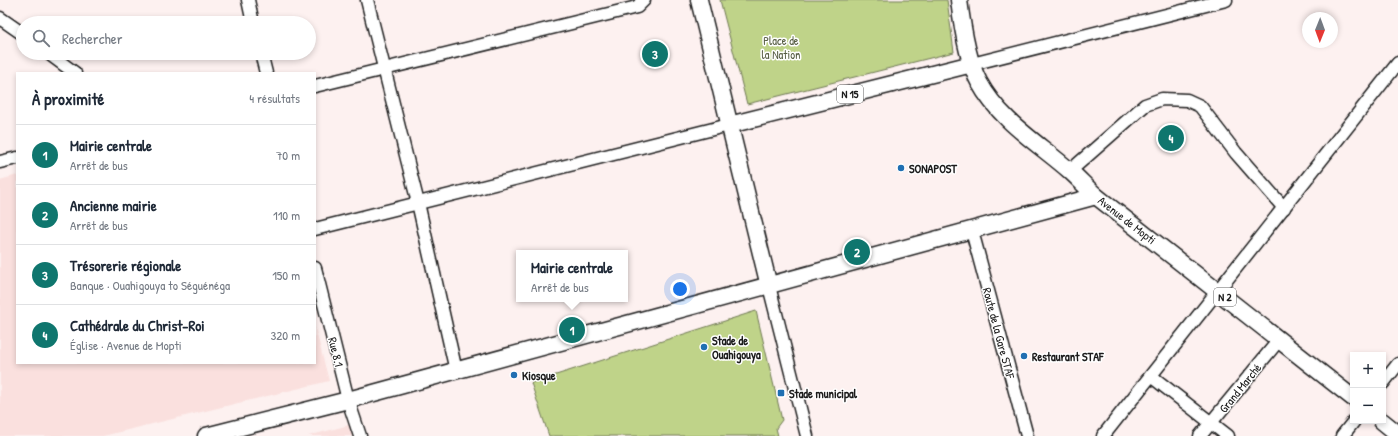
<!DOCTYPE html>
<html lang="fr">
<head>
<meta charset="utf-8">
<style>
	:root { --surface:#fff; --page:#f2f2f3; --text:#1f2937; --muted:#747a83; --line:#e0e1e3; --accent:#0f766e }
	body { margin:0; font-family:"Patrick Hand",sans-serif; background:var(--page); color:var(--text) }
	.controls { position:absolute; right:12px; bottom:12px; display:grid; overflow:hidden; border-radius:0px; box-shadow:0 2px 6px #0003 }
	.controls button { width:36px; height:36px; display:grid; place-items:center; padding:0; border:0; border-bottom:1px solid var(--line); background:var(--surface); color:var(--text); font:20px sans-serif }
	.compass { position:absolute; left:1302px; top:12px; width:36px; height:36px; border-radius:50%; background:var(--surface); box-shadow:0 2px 6px #0003; rotate:181deg }
	.you { position:absolute; left:680px; top:289px; width:14px; height:14px; margin:-10px; border:3px solid #fff; border-radius:50%; background:#1a73e8; box-shadow:0 0 0 6px #1a73e833 }
	.badge { display:grid; place-items:center; width:26px; height:26px; border-radius:50%; background:var(--accent); color:#fff; font-size:13px; font-weight:700 }
	.pin { position:absolute; translate:-50% -50%; border:2px solid #fff; box-shadow:0 1px 4px #0006 }
	.popup { position:absolute; left:516px; top:250px; width:112px; height:52px; box-sizing:border-box; display:grid; place-content:center; border-radius:0px; background:var(--surface); filter:drop-shadow(0 1px 3px #0005); font-size:13px; white-space:nowrap; color:var(--muted) }
	.popup b { font-size:15px; color:var(--text) }
	.popup::after { content:''; position:absolute; left:50%; top:100%; margin-left:-8px; border:8px solid transparent; border-top-color:var(--surface) }
	.list { margin:0; padding:0; list-style:none }
	h2 { display:flex; justify-content:space-between; align-items:center; height:52px; margin:0; padding:0 16px; font-size:17px }
	h2 small { font-size:13px; font-weight:400; color:var(--muted) }
	.list li { display:grid; grid-template-columns:26px 1fr auto; gap:12px; align-items:center; box-sizing:border-box; height:60px; padding:0 16px; border-top:1px solid var(--line) }
	.list b { display:block; font-size:15px; white-space:nowrap }
	.list p { margin:0; font-size:13px; white-space:nowrap; color:var(--muted) }
	.list em { font-size:13px; font-style:normal; color:var(--muted) }
	.icon { flex:none; width:22px; height:22px; fill:none; stroke:currentColor; stroke-width:2; stroke-linecap:round; stroke-linejoin:round }
	.map { position:relative; flex:none; width:1398px; height:436px; overflow:hidden }
	.search { position:absolute; background:var(--surface); box-shadow:0 2px 6px #0003; left:16px; top:16px; width:300px; height:44px; display:flex; align-items:center; gap:10px; box-sizing:border-box; padding:0 14px; border-radius:22px; color:var(--muted); font-size:15px }
	.panel { position:absolute; background:var(--surface); box-shadow:0 2px 6px #0003; left:16px; top:72px; width:300px; height:292px; border-radius:0px }
	.map>svg:first-child { display:block }
</style>
</head>
<body>
<div class="map">
<svg width="1398" height="436" viewBox="0 0 1398 436">
	<rect width="100%" height="100%" fill="#fdf1f0"/>
	<filter id="ink" filterUnits="userSpaceOnUse"><feTurbulence type="fractalNoise" baseFrequency=".025" numOctaves="2"/><feDisplacementMap in="SourceGraphic" scale="8" xChannelSelector="R" yChannelSelector="G"/><feConvolveMatrix kernelMatrix="1 2 1 2 8 2 1 2 1" color-interpolation-filters="sRGB"/></filter>
	<g filter="url(#ink)">
		<g fill="#fae0de">
			<path d="M17,175V363H315V327L329,381L103,436H0V180Z"/>
			<path d="M349,425L353,436H308Z"/>
		</g>
		<g fill="#bfd389" stroke="#6e7852">
			<path d="M720,0H947L954,52L747,104Z"/>
			<path d="M756,311L782,420L776,428L778,436H549L531,383Z"/>
		</g>
		<g fill="none" stroke-linecap="round" stroke-linejoin="round">
			<g stroke="#1c1c1c" stroke-width="15">
				<g id="minor">
					<path d="M248,0L253,23"/>
					<path d="M367,0L418,203L456,371"/>
					<path d="M0,18L23,34"/>
					<path d="M48,53L75,73"/>
					<path d="M261,53L266,73"/>
					<path d="M972,64L1226,0"/>
					<path d="M315,86L637,7L644,0"/>
					<path d="M0,162L17,158"/>
					<path d="M1070,171L1145,105L1162,99L1187,100L1200,106L1236,153L1284,208"/>
					<path d="M315,229L729,125"/>
					<path d="M972,231L1027,436"/>
					<path d="M315,268L348,400L360,436"/>
					<path d="M769,286L807,436"/>
					<path d="M1151,376L1228,436"/>
					<path d="M1383,383L1398,364"/>
					<path d="M1103,436L1398,63"/>
					<path d="M1200,436L1279,340"/>
					<path d="M1342,436L1354,421"/>
				</g>
			</g>
			<g stroke="#1c1c1c" stroke-width="19">
				<g id="major">
					<path d="M699,0L769,286"/>
					<path d="M959,0C962,25 967,60 979,82C1000,121 1038,143 1070,171C1079,179 1087,188 1096,196L1353,398"/>
					<path d="M729,125L972,64"/>
					<path d="M1382,421L1398,434"/>
					<path d="M206,436L348,400L1096,196"/>
				</g>
			</g>
			<use href="#minor" stroke="#fff" stroke-width="12"/>
			<use href="#major" stroke="#fff" stroke-width="16"/>
		</g>
	</g>
	<g fill="#1f6fb2" stroke="#fff" stroke-width="1.5">
		<circle cx="901" cy="168" r="4"/>
		<circle cx="704" cy="347" r="4"/>
		<circle cx="1024" cy="356" r="4"/>
		<circle cx="514" cy="375" r="4"/>
		<rect x="777" y="389" width="8" height="8" rx="2"/>
	</g>
	<g text-anchor="middle" dominant-baseline="central" stroke-width="3" stroke-linejoin="round" paint-order="stroke">
		<g fill="#fff" stroke="#606060" stroke-width="1">
			<rect x="837" y="85" width="26" height="18" rx="3"/>
			<rect x="1214" y="288" width="22" height="18" rx="3"/>
		</g>
		<g font-size="11" font-weight="bold" fill="#1c1c1c">
			<text x="850" y="94">N 15</text>
			<text x="1225" y="297">N 2</text>
		</g>
		<g font-size="12" fill="#555c42" stroke="#fff">
			<text x="781" y="40">Place de<tspan x="781" dy="14">la Nation</tspan></text>
		</g>
		<g font-size="12" font-weight="bold" fill="#1c1c1c" stroke="#fff" text-anchor="start">
			<text x="909" y="168">SONAPOST</text>
			<text x="712" y="340">Stade de<tspan x="712" dy="14">Ouahigouya</tspan></text>
			<text x="1032" y="356">Restaurant STAF</text>
			<text x="522" y="375">Kiosque</text>
			<text x="789" y="393">Stade municipal</text>
		</g>
		<g font-size="12" fill="#1c1c1c" stroke="#fff">
			<text transform="translate(1127 220) rotate(38)">Avenue de Mopti</text>
			<text transform="translate(999 333) rotate(75)">Route de la Gare STAF</text>
			<text transform="translate(336 352) rotate(76)">Rue 8.1</text>
			<text transform="translate(1240 388) rotate(-51)">Grand Marché</text>
		</g>
	</g>
</svg>
<div class="controls">
<button>+</button>
<button>−</button>
</div>
<svg class="compass" viewBox="-18 -18 36 36"><path d="M0-13l5 13h-10z" fill="#e53935"/><path d="M0 13l5-13h-10z" fill="#747a83"/></svg>
<div class="you"></div>
<div class="pin badge" style="left:572px;top:330px">1</div>
<div class="popup"><b>Mairie centrale</b>Arrêt de bus</div>
<div class="pin badge" style="left:857px;top:252px">2</div>
<div class="pin badge" style="left:655px;top:54px">3</div>
<div class="pin badge" style="left:1171px;top:138px">4</div>
<div class="search"><svg class="icon" aria-label="search" viewBox="0 0 24 24"><circle cx="10" cy="10" r="6"/><path d="M15 15l6 6"/></svg>Rechercher</div>
<section class="panel">
<h2>À proximité<small>4 résultats</small></h2>
<ul class="list">
<li><span class="badge">1</span><div><b>Mairie centrale</b><p>Arrêt de bus</p></div><em>70 m</em></li>
<li><span class="badge">2</span><div><b>Ancienne mairie</b><p>Arrêt de bus</p></div><em>110 m</em></li>
<li><span class="badge">3</span><div><b>Trésorerie régionale</b><p>Banque · Ouahigouya to Séguénéga</p></div><em>150 m</em></li>
<li><span class="badge">4</span><div><b>Cathédrale du Christ-Roi</b><p>Église · Avenue de Mopti</p></div><em>320 m</em></li>
</ul>
</section>
</div>
</body>
</html>
